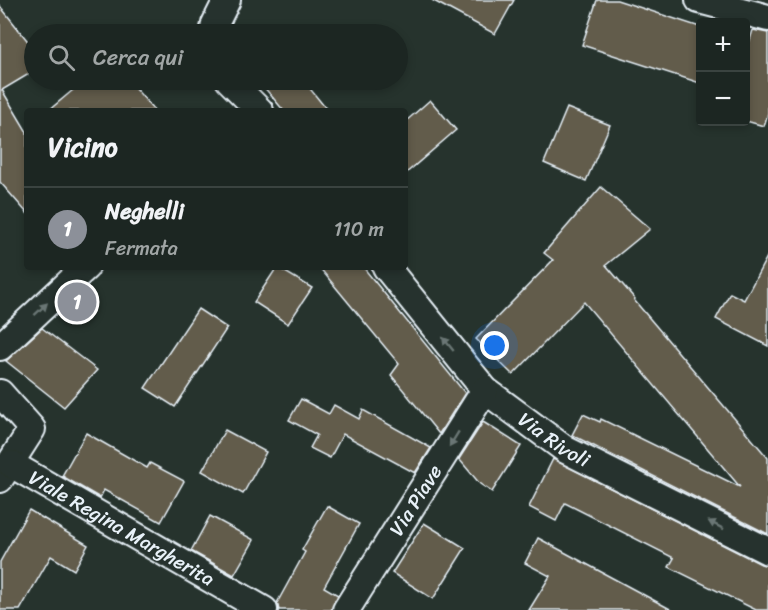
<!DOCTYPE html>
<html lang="it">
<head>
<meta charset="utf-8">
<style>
	:root { --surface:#1c2622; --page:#29322f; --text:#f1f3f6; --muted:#a0a5a5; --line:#3a4340; --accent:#8c9099 }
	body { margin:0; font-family:Sriracha,sans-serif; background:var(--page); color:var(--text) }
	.controls { position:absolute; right:18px; top:18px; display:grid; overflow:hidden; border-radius:6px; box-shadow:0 3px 9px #0003 }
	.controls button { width:54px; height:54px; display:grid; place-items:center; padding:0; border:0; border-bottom:2px solid var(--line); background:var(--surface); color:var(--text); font:30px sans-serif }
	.you { position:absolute; left:495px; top:346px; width:21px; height:21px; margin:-15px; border:4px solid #fff; border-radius:50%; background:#1a73e8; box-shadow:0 0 0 9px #1a73e833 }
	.badge { display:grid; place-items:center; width:39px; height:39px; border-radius:50%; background:var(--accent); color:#fff; font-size:20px; font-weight:700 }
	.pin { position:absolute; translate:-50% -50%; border:3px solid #fff; box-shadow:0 2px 6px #0006 }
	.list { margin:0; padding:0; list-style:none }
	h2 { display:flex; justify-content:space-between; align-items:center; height:78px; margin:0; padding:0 24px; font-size:26px }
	h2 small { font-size:20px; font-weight:400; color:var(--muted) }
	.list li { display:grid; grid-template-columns:39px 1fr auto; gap:18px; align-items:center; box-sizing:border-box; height:84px; padding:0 24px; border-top:2px solid var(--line) }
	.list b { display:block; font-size:22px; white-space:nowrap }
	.list p { margin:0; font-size:20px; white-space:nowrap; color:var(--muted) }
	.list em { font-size:20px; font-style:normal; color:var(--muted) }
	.icon { flex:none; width:33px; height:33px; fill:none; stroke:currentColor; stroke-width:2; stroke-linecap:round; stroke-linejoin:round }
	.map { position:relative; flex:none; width:768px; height:610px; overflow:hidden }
	.search { position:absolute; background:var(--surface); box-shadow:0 3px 9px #0003; left:24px; top:24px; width:384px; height:66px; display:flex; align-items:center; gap:15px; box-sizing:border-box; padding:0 21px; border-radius:33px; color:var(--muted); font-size:22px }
	.panel { position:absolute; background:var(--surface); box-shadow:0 3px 9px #0003; left:24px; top:108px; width:384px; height:162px; border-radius:6px }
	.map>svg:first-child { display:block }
</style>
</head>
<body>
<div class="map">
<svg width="768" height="610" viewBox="0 0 768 610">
	<rect width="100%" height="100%" fill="#26332d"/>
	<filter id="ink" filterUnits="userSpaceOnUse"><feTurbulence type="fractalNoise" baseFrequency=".0167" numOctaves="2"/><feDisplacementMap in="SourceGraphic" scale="12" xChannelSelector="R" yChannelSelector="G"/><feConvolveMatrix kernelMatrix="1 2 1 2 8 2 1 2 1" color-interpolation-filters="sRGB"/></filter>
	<g filter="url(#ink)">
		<g fill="#625c4b" stroke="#e8f1f8" stroke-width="1.5">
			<path d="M432,0H514L495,34Z"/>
			<path d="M597,0H617L700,27V83L582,45Z"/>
			<path d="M0,6L34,49V71L2,90L27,132V213L0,182Z"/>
			<path d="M753,30L768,33V113L764,126L746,121V53Z"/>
			<path d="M85,80H128L155,111H48Z"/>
			<path d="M258,80H303L328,111H284Z"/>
			<path d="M430,100L456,130L405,174V122Z"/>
			<path d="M567,108L610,125L586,181L544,163Z"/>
			<path d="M601,187L650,229L606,265L635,299L634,300L768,458V534L572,435L583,414L600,422L601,419L740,487L584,302L513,375L476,339L553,260L544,253Z"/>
			<path d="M768,255V346L716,319L730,293L744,300Z"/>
			<path d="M277,267L312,288L288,324L254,302Z"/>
			<path d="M319,267H363L465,393L439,434L391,375L399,364Z"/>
			<path d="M198,309L227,328L175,407L145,388Z"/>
			<path d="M42,328L97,370L64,407L6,361Z"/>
			<path d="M301,399L329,414L334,405L359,419L363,410L431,448L415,473L343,434L330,458L310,448L317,435L289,420Z"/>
			<path d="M483,422L521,446L492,492L480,484L459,459Z"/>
			<path d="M225,430L266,452L243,494L202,471Z"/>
			<path d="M86,433L147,468L150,463L184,481L161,522L104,490L100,498L62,476Z"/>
			<path d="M553,459L761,564L768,566V610H756L669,567L674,558L565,503L556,521L529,507Z"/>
			<path d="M327,506L359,524L324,587L338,595L331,610H279L277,603L305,552L302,550Z"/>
			<path d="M29,510L88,545L74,570L51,556L20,610H0V562Z"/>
			<path d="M210,516L254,540L234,575L191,551Z"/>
			<path d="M424,523L465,548L433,599L392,573Z"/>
			<path d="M538,538L672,610H529L550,576L525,563Z"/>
		</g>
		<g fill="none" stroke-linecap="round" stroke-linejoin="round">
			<g stroke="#e8f1f8" stroke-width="30">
				<g id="minor">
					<path d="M699,0L768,18"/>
					<path d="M213,34L215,24L227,0"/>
					<path d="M229,80L260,111"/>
					<path id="s1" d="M386,267L485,390L566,450L768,551"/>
					<path d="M0,347L86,267"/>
					<path d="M0,393L32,429L0,479"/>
					<path id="s2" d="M11,464L264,610"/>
					<path id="s3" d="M346,610L485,390"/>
				</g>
			</g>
			<use href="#minor" stroke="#26332d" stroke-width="26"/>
		</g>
		<defs><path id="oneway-solid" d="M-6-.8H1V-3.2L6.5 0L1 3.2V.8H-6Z" transform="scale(1.5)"/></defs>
		<g fill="#6a7674">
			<use href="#oneway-solid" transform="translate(41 309) rotate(-43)"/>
			<use href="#oneway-solid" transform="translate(448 344) rotate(-129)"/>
			<use href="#oneway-solid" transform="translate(454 439) rotate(122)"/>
			<use href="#oneway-solid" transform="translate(716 525) rotate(-153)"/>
		</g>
	</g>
	<g text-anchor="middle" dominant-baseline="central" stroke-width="4.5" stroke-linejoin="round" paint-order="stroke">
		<g font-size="20" fill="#e8f1f8" stroke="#26332d">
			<text stroke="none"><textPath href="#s1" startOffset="243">Via Rivoli</textPath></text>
			<text stroke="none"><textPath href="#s3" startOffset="130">Via Piave</textPath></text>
			<text stroke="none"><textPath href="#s2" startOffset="128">Viale Regina Margherita</textPath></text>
		</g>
	</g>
</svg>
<div class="controls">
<button>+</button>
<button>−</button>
</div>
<div class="you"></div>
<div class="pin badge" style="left:77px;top:302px">1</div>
<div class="search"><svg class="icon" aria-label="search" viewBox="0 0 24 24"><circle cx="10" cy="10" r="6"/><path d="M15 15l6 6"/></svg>Cerca qui</div>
<section class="panel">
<h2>Vicino<small></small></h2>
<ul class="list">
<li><span class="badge">1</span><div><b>Neghelli</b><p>Fermata</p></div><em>110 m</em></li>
</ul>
</section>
</div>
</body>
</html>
